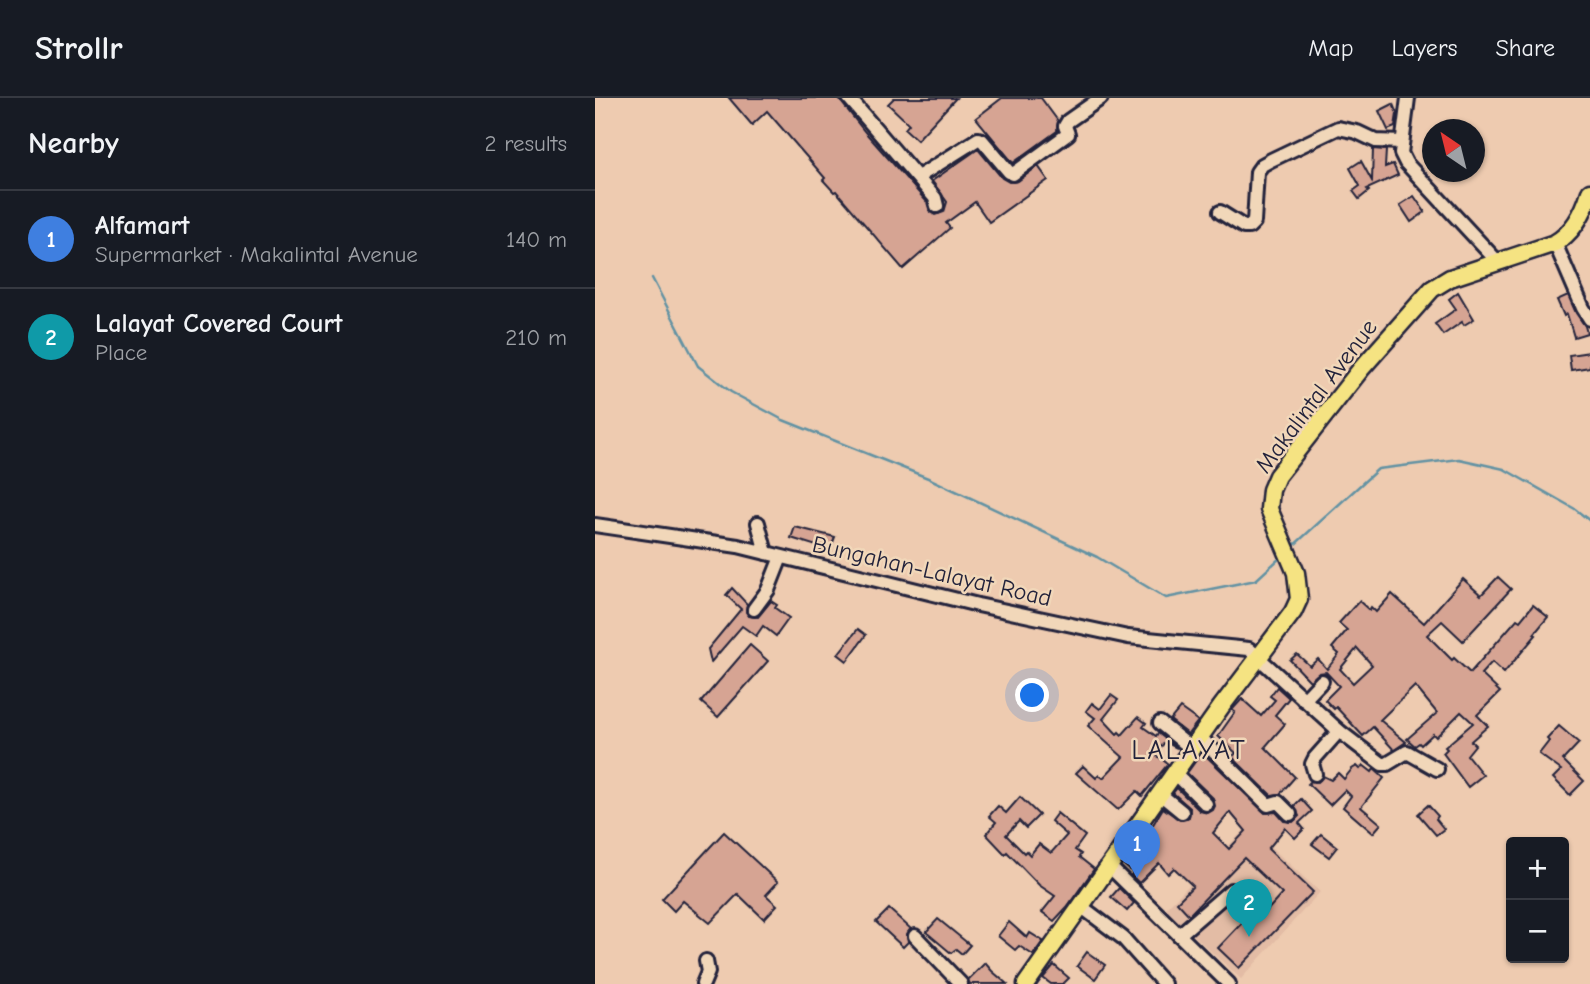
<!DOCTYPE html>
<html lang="en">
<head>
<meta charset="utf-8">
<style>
	:root { --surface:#171b24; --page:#242831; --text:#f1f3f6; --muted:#9ea1a6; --line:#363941; --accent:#d1495b }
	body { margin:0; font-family:"Comic Neue",sans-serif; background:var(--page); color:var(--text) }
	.controls { position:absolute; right:21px; bottom:21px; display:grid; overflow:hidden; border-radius:7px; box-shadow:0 2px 5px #0004 }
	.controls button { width:63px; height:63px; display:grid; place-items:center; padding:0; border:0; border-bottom:2px solid var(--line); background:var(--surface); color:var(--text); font:35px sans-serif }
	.compass { position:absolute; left:827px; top:21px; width:63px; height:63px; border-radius:50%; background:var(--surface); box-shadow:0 2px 5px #0004; rotate:325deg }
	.you { position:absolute; left:438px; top:598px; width:24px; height:24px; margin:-18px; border:5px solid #fff; border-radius:50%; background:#1a73e8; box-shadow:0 0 0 10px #1a73e833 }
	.badge { display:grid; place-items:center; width:46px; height:46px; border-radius:50%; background:var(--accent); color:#fff; font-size:23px; font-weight:700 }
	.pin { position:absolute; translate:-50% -58px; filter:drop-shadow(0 2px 4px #0008) }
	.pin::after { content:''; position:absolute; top:37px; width:24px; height:21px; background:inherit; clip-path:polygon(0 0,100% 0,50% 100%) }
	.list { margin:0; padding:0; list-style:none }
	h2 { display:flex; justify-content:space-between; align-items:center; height:91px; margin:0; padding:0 28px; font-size:30px }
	h2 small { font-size:23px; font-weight:400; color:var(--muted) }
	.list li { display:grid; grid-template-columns:46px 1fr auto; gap:21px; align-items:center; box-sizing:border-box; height:98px; padding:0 28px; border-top:2px solid var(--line) }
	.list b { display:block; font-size:26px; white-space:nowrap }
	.list p { margin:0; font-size:23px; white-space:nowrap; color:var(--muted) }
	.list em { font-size:23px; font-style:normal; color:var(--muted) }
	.map { position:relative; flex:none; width:995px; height:886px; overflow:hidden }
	header { display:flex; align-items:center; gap:42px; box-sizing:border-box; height:98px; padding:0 35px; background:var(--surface); border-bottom:2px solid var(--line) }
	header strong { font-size:33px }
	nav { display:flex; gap:38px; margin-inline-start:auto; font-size:24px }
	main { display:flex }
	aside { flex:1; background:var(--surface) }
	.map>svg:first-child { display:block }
</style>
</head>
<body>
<header>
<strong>Strollr</strong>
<nav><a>Map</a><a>Layers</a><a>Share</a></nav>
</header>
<main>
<aside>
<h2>Nearby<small>2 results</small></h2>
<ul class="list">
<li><span class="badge" style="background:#3f7fe0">1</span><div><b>Alfamart</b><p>Supermarket · Makalintal Avenue</p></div><em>140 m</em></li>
<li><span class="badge" style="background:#0f9aa8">2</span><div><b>Lalayat Covered Court</b><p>Place</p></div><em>210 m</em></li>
</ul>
</aside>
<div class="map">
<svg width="995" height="886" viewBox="0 0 995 886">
	<rect width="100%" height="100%" fill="#eecbb0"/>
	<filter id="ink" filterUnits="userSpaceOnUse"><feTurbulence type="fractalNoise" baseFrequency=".0143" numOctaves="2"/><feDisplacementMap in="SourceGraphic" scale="14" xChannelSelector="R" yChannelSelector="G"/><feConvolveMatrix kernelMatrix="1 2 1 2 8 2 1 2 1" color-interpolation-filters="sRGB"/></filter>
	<g filter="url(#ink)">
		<path fill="#e3bca5" d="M653,728L725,794L646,881L570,811Z"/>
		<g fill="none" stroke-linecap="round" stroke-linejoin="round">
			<g stroke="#6292a3" stroke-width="2.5">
				<path d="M57,180L103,268L136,294L188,322L333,380L502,459L571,500L661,482L686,459"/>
				<path d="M696,450L783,371L864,361L909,371L980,411L995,423"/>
			</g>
		</g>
		<g fill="#d6a493" stroke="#22223b" stroke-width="2" fill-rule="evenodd">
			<path d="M134,0H243L270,34L332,104L335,114L340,117L349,114L352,104L337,83L383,51L407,80L414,84L423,83L443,68L453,82L394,124L380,104L351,125L355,130L308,171L241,93L239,94L228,82L230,80L172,13L157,27Z"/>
			<path d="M299,0H361L322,42L310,31L314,26L293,6Z"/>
			<path d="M407,0H446L463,23L462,33L418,65L381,20Z"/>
			<path d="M798,6L802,16L800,29L793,32L784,13Z"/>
			<path d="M778,51L791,52L790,69L798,66L803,77L772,91L774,93L764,101L758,93L765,88L755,70L766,63L777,83Z"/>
			<path d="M819,98L830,114L816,124L805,107Z"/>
			<path d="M863,194L879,221L869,227L867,224L848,237L840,226L861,211L854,201Z"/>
			<path d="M973,197L981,215L990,228L992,235L979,239L972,216L969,218L962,202Z"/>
			<path d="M995,254V269L976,272L974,257Z"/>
			<path d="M200,429L240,439L234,455L221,450L222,448L196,440Z"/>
			<path d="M903,479L916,491L868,543L847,523L832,537L857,562L859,560L875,575L922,521L925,523L938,507L953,519L939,536L941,537L909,575L897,564L886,576L905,594L882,617L893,628L876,643L880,647L872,657L888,677L873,689L848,655L852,651L850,649L878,625L866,614L841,639L838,636L826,647L824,645L820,648L812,641L842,615L820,588L785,622L811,644L799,652L778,629L768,638L741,609L739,611L730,602L744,588L731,574L724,575L715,583L695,562L702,556L715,568L723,561L732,571L744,556L737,550L752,532L744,525L764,503L774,512L776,509L781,514L797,496L829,525L868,481L886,497ZM762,550L777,567L758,585L745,571Z"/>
			<path d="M137,490L152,506L151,514L154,518L163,519L176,503L182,507L180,510L194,520L181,538L168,528L161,538L147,528L116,564L113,551L146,511L131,497Z"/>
			<path d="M263,531L271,537L252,563L243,556Z"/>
			<path d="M155,547L173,563L123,619L106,604Z"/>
			<path d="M682,589L694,600L680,617L690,626L670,649L700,679L685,696L676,697L637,659L641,655L623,638L640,614L637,612L647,601L666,618L680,602L675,598Z"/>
			<path d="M516,597L523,602L508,621L522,636L524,634L527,637L543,619L551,625L548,629L561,638L563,635L582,650L570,644L560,656L573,666L547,698L542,693L523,712L481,675L488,668L501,680L504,677L508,680L528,659L493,628L500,620L491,613L497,605L505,611Z"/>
			<path d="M585,610L603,623L593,636L575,622Z"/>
			<path d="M964,628L984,645L968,662L989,683L975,697L958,680L966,672L944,656L954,643L952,641Z"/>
			<path d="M607,654L670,715L681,714L689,723L698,724L704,718L699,708L706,701L717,713L704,725L709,731L700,740L690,730L673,751L718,794L644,870L623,850L663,808L670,815L687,796L649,760L594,817L582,804L598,788L579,770L573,776L564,765L544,785L536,777L538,775L528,766L534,758L538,762L548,750L543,745L556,730L568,710L585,722L594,719L595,710L578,695L582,690L605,713L613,715L618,712L620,708L618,700L592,675ZM635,714L651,733L634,751L618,735Z"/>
			<path d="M768,667L777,674L779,671L789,680L766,709L786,726L778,735L748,709L756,698L750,692L735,707L713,686L716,683L723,684L728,678L736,682L743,675L749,681L757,671L762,668L765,671Z"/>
			<path d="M425,699L444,717L431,730L424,723L411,737L429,755L431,753L435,757L444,746L456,755L472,737L456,723L462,715L490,738L480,752L486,756L484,759L499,771L472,809L459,823L447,814L460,798L444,787L412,754L410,756L391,736L401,724L394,718L403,708L411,715Z"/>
			<path d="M833,707L843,718L841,721L849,731L841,737L823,716Z"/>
			<path d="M129,734L183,784L171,797L182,807L169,821L143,796L115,825L88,803L79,813L67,801Z"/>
			<path d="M726,736L742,749L734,759L717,746Z"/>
			<path d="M524,790L539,805L532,813L516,799Z"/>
			<path d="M294,811L316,831L312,836L313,844L308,849L281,824Z"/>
			<path d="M343,821L375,847L367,856L361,851L356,855L331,834Z"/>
			<path d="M414,824L432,840L435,835L448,843L438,857L424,848L420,852L403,838Z"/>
			<path d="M492,854L510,867L500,881L482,868Z"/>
			<path d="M390,865L397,873L412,886H375L373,882Z"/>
			<path d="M459,867L474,880L468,886H456L448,880Z"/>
		</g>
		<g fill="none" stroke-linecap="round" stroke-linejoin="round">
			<g stroke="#22223b" stroke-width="18">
				<g id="minor">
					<path d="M254,0L340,100L342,108"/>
					<path d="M813,0L806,55L811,65L902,163"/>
					<path d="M323,79L383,41L387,42L414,74L418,76L473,36L470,28L473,23L506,0"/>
					<path d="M625,114L649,129H654L659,124L662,74L667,67L676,62L743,30L762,34L781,43L807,44"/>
					<path d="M960,145L988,210L995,221"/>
					<path d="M163,425L171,455"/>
					<path d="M0,427L143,448L383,507L533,539L654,551L744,633L787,666H792L812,654L842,671"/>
					<path d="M159,511L173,492L186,459"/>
					<path d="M709,602L727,583"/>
					<path d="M565,625L597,651"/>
					<path d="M605,639L673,707L683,704L695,716"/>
					<path d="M580,675L611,706"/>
					<path d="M720,676L717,666L720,660L744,633"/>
					<path d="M565,696L587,714"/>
					<path d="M514,768L634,886"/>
					<path d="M487,809L528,840L569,886"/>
					<path d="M584,837L636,792"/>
					<path d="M320,838L366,886"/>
					<path d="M108,886L113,874L111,863"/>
				</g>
			</g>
			<g stroke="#22223b" stroke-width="21">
				<path id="major" d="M431,886L626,609L698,514L704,501L701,475L674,411L676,392L682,378L766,271L837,191L855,180L960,145C979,134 989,114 995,94"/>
			</g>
			<use href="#minor" stroke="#f1d7b9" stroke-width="12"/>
			<use href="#major" stroke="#f5e382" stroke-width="16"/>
		</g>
	</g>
	<g text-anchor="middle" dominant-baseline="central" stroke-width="5" stroke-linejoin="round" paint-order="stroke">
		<g font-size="24" fill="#22223b" stroke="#f1d7b9">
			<text transform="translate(721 298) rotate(-53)">Makalintal Avenue</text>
			<text transform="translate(337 473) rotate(13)">Bungahan-Lalayat Road</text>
		</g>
		<g font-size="28" letter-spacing="2" fill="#22223b" stroke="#f1d7b9">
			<text x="594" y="652">LALAYAT</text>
		</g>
	</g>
</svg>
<div class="controls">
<button>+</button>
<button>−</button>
</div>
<svg class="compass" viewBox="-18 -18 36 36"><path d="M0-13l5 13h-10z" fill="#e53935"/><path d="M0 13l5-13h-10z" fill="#9ea1a6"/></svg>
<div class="you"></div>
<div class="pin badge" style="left:542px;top:780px;background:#3f7fe0">1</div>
<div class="pin badge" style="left:654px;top:839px;background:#0f9aa8">2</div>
</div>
</main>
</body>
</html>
